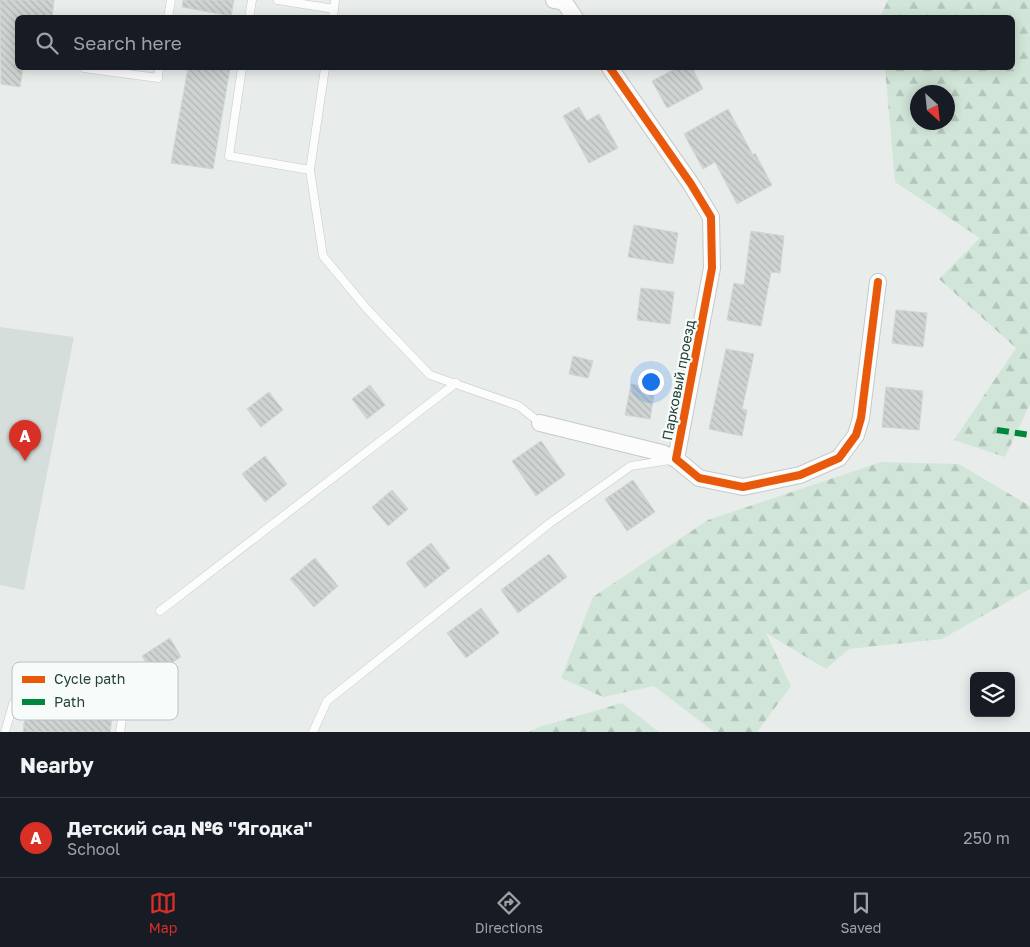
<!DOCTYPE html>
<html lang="en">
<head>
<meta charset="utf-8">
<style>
	:root { --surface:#171b24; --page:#242831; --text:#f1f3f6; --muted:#9ea1a6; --line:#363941; --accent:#d93025 }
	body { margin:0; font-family:"Golos Text",sans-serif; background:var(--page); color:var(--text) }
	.controls { position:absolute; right:15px; bottom:15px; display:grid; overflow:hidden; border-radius:8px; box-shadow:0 2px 12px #0003 }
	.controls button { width:45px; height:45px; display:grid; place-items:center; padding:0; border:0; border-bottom:1px solid var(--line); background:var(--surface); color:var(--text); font:25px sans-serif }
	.compass { position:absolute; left:910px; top:85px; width:45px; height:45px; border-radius:50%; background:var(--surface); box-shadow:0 2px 12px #0003; rotate:153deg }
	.you { position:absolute; left:650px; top:381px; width:18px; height:18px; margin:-12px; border:4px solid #fff; border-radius:50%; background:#1a73e8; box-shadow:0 0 0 8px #1a73e833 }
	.badge { display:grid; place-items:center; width:32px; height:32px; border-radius:50%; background:var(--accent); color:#fff; font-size:16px; font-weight:700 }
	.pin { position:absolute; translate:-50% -41px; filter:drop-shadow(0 1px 2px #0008) }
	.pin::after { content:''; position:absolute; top:26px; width:18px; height:15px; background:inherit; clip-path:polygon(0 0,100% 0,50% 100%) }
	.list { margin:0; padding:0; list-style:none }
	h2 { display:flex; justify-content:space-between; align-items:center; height:65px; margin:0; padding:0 20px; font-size:21px }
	h2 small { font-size:16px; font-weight:400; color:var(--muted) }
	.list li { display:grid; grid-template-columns:32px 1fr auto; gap:15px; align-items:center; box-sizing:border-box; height:80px; padding:0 20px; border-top:1px solid var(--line) }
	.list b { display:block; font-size:19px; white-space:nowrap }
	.list p { margin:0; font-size:16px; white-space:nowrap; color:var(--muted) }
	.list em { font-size:16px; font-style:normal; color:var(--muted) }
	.icon { flex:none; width:28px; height:28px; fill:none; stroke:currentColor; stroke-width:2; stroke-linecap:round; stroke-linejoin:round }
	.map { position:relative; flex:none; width:1030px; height:732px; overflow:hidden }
	.search { position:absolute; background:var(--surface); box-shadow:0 2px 12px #0003; left:15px; right:15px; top:15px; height:55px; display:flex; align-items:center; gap:12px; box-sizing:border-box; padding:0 18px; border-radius:8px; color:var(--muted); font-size:19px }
	.sheet { height:145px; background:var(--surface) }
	nav { display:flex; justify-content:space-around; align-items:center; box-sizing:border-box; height:70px; border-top:1px solid var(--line); background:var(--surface); font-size:14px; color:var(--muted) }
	nav a { display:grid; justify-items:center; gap:2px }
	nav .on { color:var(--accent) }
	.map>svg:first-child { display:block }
</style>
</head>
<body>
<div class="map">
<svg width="1030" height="732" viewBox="0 0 1030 732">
	<defs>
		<pattern id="forest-firs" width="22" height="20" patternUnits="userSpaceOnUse" patternTransform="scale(1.25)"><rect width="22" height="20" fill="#d1e6d8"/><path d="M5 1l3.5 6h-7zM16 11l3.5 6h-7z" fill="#b3c6ba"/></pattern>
		<pattern id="building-back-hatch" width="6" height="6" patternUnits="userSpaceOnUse" patternTransform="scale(1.25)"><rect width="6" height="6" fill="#cfd4d2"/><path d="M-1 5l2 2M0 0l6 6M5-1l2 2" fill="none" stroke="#b2b7b5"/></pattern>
	</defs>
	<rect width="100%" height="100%" fill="#e8edeb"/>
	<path fill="#d6dedb" d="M0,327L74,337L24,590L0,585Z"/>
	<g fill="url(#forest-firs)" fill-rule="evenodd">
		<path d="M888,0H1030V404L1005,457L954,440L1016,348L939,279L980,238L895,182L885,68H1012V18L880,17ZM918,92H948V122H918Z"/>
		<path d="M881,462L959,464L1030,506V589L942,639L849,649L826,669L766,633L791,686L757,732H714L654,686L603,697L561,678L593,597L708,520Z"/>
		<path d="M622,703L659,732H529L539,727Z"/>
	</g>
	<g fill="url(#building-back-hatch)" stroke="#d1d6d4">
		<path d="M0,0H54L52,18H18V68H23L20,87L1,84Z"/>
		<path d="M183,0H234L231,16L182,7Z"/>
		<path d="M188,68H230L213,169L171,163Z"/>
		<path d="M677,68H692L703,89L667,108L652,81Z"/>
		<path d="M579,107L587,121L599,114L618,148L589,163L563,116Z"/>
		<path d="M728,109L753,155L755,153L772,185L737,204L715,162L703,169L684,134Z"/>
		<path d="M634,225L678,233L673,264L628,257Z"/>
		<path d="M751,231L784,236L780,273L771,272L761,326L727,320L734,283L744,285Z"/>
		<path d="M641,288L674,292L670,324L637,320Z"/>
		<path d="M896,310L927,313L923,347L892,343Z"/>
		<path d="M726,349L754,354L742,409L747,410L742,436L709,429Z"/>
		<path d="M573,356L593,361L588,378L569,374Z"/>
		<path d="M631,384L655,389L650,419L625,415Z"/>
		<path d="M370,385L385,405L367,419L352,399Z"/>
		<path d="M886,387L923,391L919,430L882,427Z"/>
		<path d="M269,392L283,410L261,427L247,409Z"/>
		<path d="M541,441L565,475L536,496L512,461Z"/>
		<path d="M265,456L287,484L265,502L242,474Z"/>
		<path d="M633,480L655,512L627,531L605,499Z"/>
		<path d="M392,490L408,509L388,526L372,507Z"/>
		<path d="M431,543L450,568L425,588L406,563Z"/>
		<path d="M549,554L567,577L518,613L501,590Z"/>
		<path d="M315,558L338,586L314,607L290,579Z"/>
		<path d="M481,608L499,633L466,658L447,633Z"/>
		<path d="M170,638L181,657L153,674L142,656Z"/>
		<path d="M27,700L113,712L110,732H23Z"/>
	</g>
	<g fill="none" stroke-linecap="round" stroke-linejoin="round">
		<g stroke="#c5cac8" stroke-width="9">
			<g id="service">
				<path d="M278,0L334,9"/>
				<path d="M168,18L171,0"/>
				<path d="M249,18L252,0"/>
				<path d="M333,18L335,0"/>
				<path d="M84,68L158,78L159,68"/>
				<path d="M242,68L229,156L310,170"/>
				<path d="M325,68L310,170L323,256L367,309L430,375L519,406L540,423"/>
				<path d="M160,611L456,383"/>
				<path d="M5,732L13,704L33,682L124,705L120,732"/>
				<path d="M313,732L327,701L550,523L631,466L670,460"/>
			</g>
		</g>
		<g stroke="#c5cac8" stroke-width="18">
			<g id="minor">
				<path d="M554,0L564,2L575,18"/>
				<path d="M610,68L691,184L711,217L712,268L676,459L699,478L743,487L800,475L839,458L856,435L861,418L878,282"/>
				<path d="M540,423L662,453L676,459"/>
			</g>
		</g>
		<use href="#service" stroke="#fcfcfc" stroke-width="8"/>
		<use href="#minor" stroke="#fcfcfc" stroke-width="16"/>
		<path stroke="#00873e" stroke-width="6" stroke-dasharray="12 6" stroke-linecap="butt" d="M997,430L1030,435"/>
		<g stroke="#f7fbf9" stroke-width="11">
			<path id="cycleway" d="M610,68L691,184L711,217L712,268L676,459L699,478L743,487L800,475L839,458L856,435L861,418L878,282"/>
		</g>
		<use href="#cycleway" stroke="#e8590c" stroke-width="8"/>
	</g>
	<g text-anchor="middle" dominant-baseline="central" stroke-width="4.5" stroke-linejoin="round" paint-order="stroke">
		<g font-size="14" fill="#24423a" stroke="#f7fbf9">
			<text transform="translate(678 380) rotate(-79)">Парковый проезд</text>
		</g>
	</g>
	<rect x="12" y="662" width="166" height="58" rx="8" fill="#f7fbf9" stroke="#b8c4c0" stroke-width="1"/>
	<rect x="22" y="676" width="23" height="7" fill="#e8590c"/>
	<rect x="22" y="699" width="23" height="6" fill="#00873e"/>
	<g font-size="14" fill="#24423a">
		<text x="54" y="684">Cycle path</text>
		<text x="54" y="707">Path</text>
	</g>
</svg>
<div class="controls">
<button><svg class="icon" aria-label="layers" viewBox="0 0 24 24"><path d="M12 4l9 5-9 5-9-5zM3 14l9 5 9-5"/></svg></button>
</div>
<svg class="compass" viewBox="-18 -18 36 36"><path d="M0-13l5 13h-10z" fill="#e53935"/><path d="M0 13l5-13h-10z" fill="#9ea1a6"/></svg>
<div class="you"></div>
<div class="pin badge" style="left:25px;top:461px">A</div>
<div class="search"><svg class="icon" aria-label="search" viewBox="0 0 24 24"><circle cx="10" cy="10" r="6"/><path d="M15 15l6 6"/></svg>Search here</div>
</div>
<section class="sheet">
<h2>Nearby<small></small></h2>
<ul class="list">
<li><span class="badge">A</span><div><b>Детский сад №6 &quot;Ягодка&quot;</b><p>School</p></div><em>250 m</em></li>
</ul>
</section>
<nav>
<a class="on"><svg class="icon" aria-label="map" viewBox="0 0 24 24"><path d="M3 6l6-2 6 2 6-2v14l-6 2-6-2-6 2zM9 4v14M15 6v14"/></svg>Map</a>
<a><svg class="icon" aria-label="directions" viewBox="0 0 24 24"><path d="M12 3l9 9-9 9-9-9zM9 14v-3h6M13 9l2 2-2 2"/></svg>Directions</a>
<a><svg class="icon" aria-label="saved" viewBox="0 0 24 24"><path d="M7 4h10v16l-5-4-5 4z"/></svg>Saved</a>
</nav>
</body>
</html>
